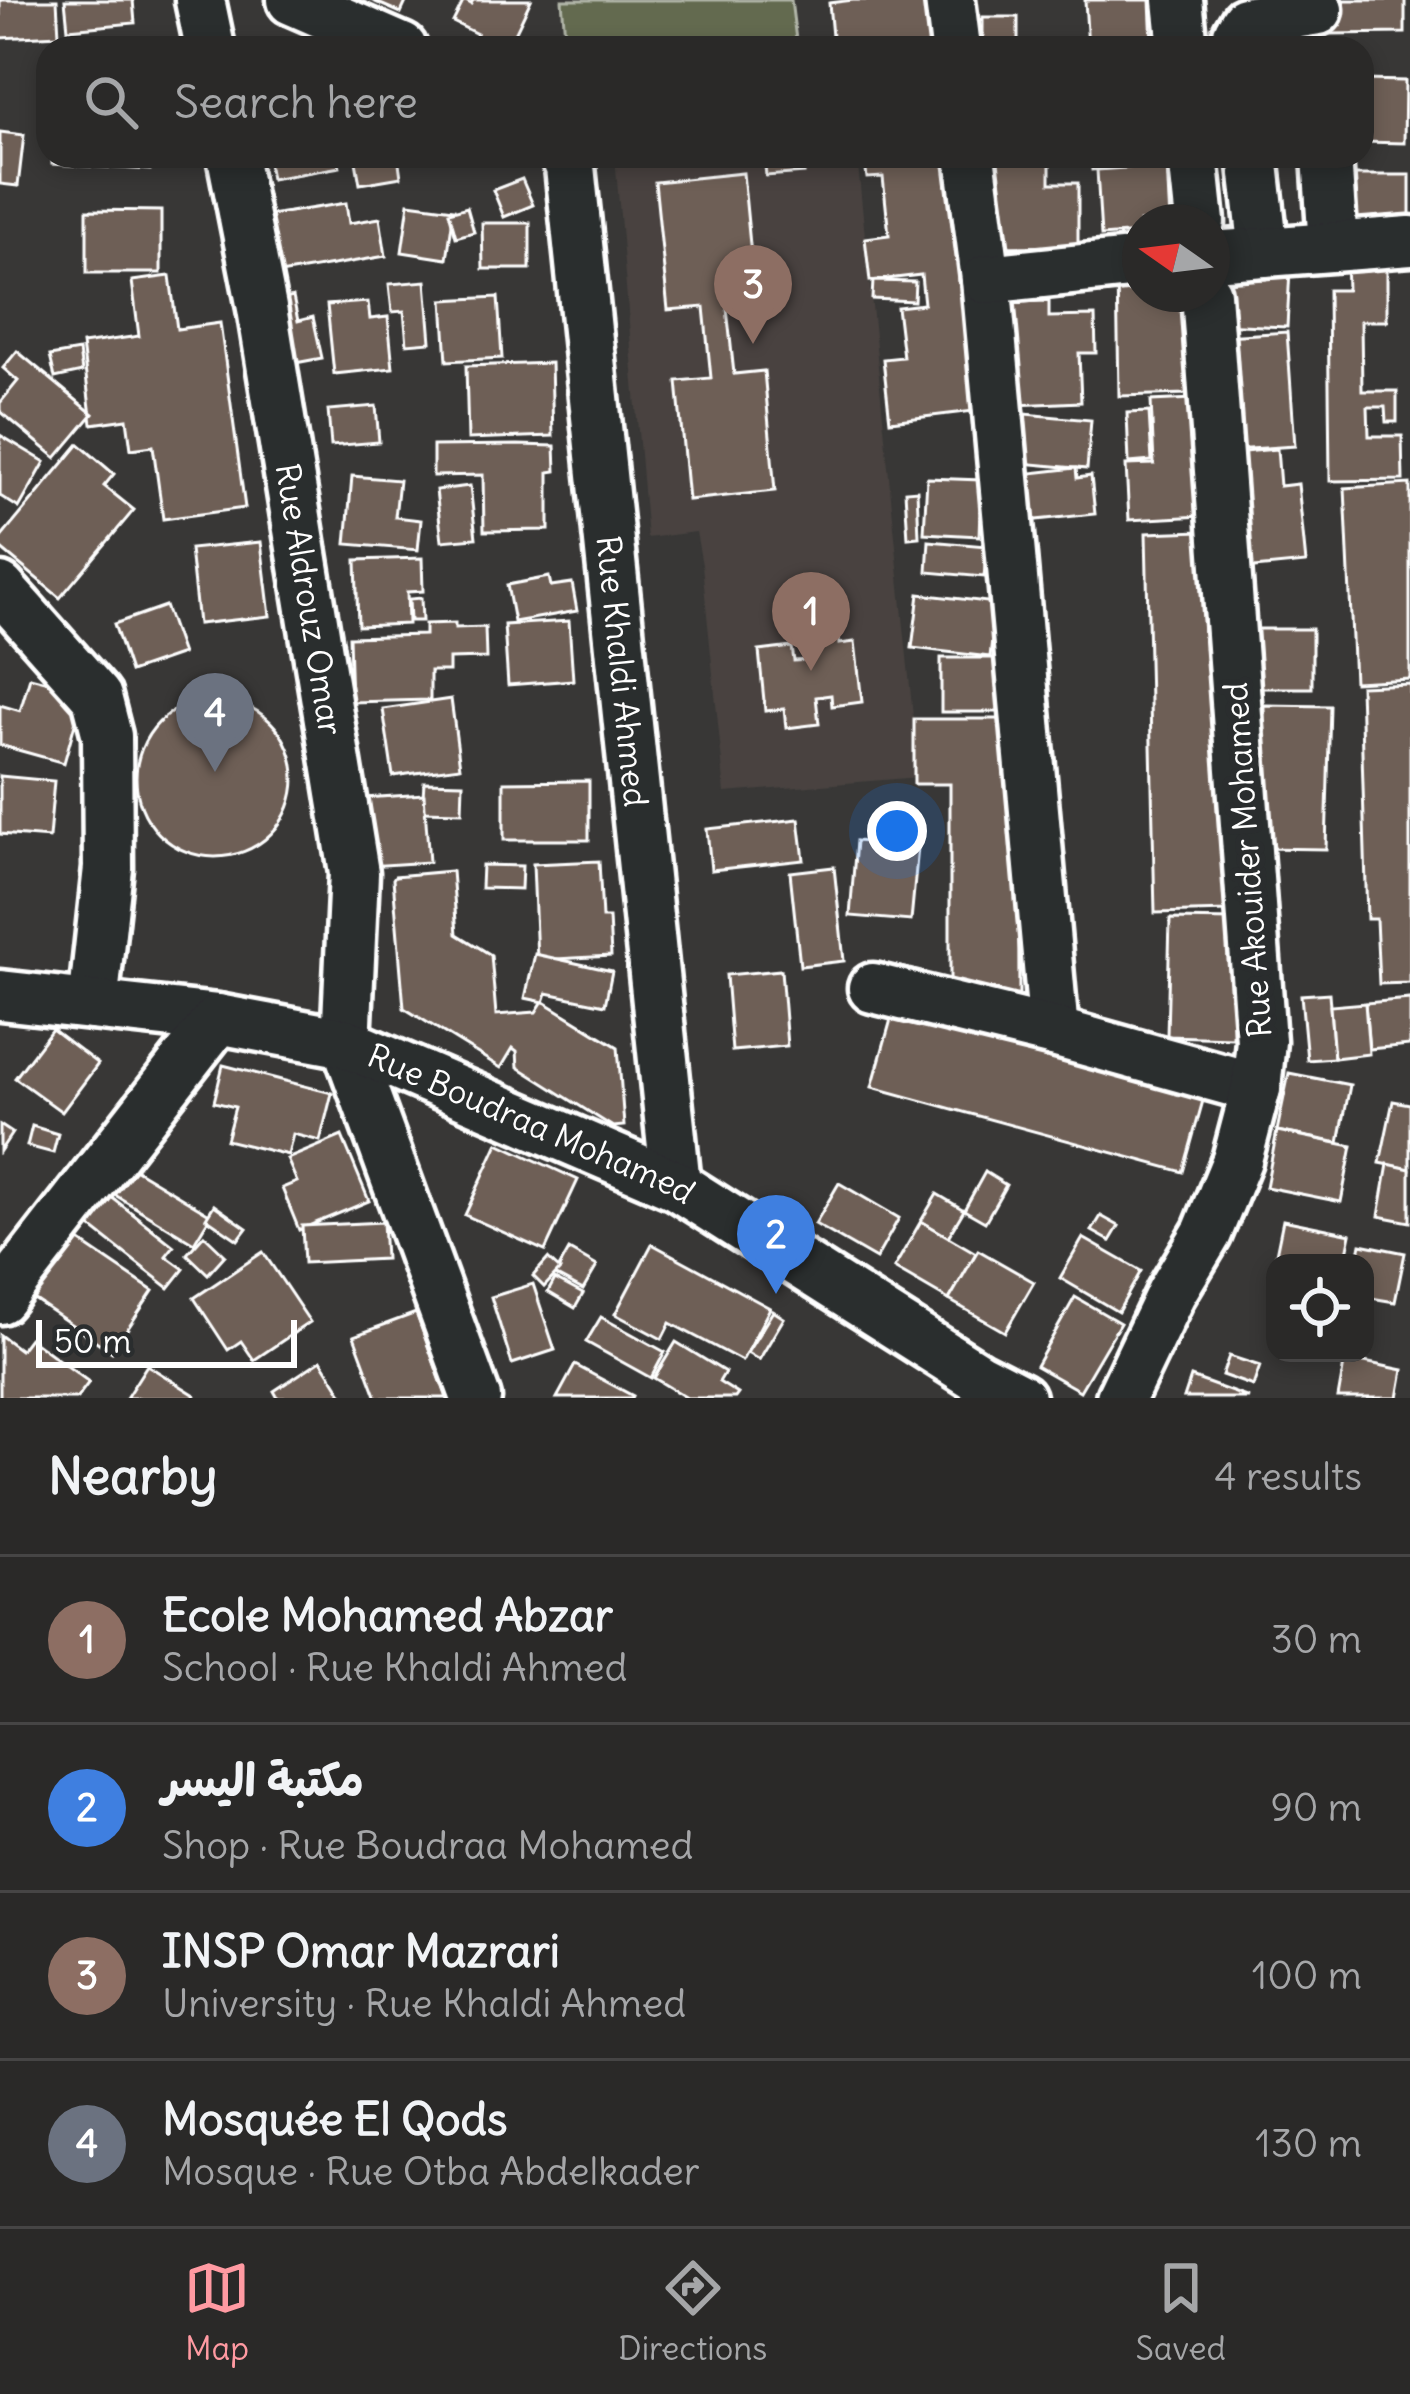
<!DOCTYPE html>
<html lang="en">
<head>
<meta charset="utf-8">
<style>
	:root { --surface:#2a2928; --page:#363534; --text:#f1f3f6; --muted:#a5a6a8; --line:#464545; --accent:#ff9aa2 }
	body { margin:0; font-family:Delius,"Playpen Sans Arabic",sans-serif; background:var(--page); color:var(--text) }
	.controls { position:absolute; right:36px; bottom:36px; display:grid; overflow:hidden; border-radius:24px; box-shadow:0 6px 18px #0003 }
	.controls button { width:108px; height:108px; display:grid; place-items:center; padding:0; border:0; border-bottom:3px solid var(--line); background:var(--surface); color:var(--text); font:60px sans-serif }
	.compass { position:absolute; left:1122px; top:204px; width:108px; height:108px; border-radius:50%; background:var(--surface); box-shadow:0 6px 18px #0003; rotate:284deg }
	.scale { position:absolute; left:36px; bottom:30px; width:261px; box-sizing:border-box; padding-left:12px; border:6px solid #fff; border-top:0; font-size:33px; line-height:42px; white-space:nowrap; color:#fff; -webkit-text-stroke:9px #2a2d2e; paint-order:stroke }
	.you { position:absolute; left:897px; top:831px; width:42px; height:42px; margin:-30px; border:9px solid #fff; border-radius:50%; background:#1a73e8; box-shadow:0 0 0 18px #1a73e833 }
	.badge { display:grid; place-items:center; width:78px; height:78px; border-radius:50%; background:var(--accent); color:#fff; font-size:39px; font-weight:700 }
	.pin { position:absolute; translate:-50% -99px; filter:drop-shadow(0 3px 6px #0008) }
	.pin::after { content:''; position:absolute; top:63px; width:42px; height:36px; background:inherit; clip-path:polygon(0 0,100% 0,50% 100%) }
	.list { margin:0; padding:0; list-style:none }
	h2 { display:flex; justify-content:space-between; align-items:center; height:156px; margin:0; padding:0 48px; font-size:51px }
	h2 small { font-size:39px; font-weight:400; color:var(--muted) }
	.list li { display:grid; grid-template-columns:78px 1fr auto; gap:36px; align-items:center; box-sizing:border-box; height:168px; padding:0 48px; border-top:3px solid var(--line) }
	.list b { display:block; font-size:45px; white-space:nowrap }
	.list p { margin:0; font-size:39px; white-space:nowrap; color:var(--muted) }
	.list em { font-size:39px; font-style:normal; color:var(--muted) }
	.icon { flex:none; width:66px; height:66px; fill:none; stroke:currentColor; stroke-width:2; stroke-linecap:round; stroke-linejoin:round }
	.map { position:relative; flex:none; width:1410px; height:1398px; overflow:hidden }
	.search { position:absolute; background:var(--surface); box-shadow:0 6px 18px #0003; left:36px; right:36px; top:36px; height:132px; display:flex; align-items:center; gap:30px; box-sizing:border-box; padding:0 42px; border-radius:36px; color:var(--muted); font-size:45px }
	.sheet { height:828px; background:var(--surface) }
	nav { display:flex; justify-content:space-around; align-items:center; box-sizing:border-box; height:168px; border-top:3px solid var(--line); background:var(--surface); font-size:33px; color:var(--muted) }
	nav a { display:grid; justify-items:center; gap:6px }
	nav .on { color:var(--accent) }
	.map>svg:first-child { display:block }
</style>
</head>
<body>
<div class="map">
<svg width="1410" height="1398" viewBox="0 0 1410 1398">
	<rect width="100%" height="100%" fill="#383736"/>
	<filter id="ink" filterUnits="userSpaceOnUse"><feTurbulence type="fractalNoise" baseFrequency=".00833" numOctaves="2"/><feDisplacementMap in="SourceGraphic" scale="24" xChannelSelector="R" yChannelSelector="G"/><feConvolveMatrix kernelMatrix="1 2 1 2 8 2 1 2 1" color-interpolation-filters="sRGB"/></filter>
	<g filter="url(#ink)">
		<path fill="#484340" d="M615,156H857L919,777L725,793L702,565L696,532L647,538Z"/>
		<path fill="#636b50" stroke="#b1b5a8" stroke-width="3" d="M562,0H791L797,48H566Z"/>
		<g fill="#6e5e56" stroke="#fff" stroke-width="3">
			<path d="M0,0H57L59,35L0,38Z"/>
			<path d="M65,0H133L135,23L68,29Z"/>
			<path d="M371,0H407L401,13Z"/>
			<path d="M464,0L471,4L473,0H531L508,48H478L472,45L477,34L453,22Z"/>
			<path d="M853,0H929L934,48H833L829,3Z"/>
			<path d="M1085,0H1150L1152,45L1088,48Z"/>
			<path d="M1329,0H1405V33L1329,34Z"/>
			<path d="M983,17H1018V42H1047V48H983Z"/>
			<path d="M1362,80L1405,81L1404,143L1362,142Z"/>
			<path d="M0,132L24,135L18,186L0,184Z"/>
			<path d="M52,156H151L150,170L52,164Z"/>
			<path d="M267,156H338L340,167L271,179Z"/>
			<path d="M355,156H398L401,177L360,184Z"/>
			<path d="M764,156H803L804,173L766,176Z"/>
			<path d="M864,156H946L974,411L890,421L883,359L903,357L897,307L924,304L921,275L870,281L865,238L889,235L883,177L867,178Z"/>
			<path d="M995,156H1050V183H1078V246L995,247Z"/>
			<path d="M1091,156H1166L1167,165L1092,170Z"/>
			<path d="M1167,165L1170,222H1140V233L1101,236L1097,170Z"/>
			<path d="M743,173L755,296L726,299L734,374L764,371L775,491L688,500L677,381L711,378L704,307L668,310L655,182Z"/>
			<rect x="1338" y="175" width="72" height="50"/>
			<path d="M522,179L533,205L504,217L493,190Z"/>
			<path d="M346,203L349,223L380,218L386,256L268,276L258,217Z"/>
			<path d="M409,203L454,209L447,259L402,252Z"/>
			<path d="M467,207L474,232L456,237L449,212Z"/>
			<path d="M87,210L161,211V273H87Z"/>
			<path d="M482,223H530V269H483Z"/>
			<path d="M1346,260H1387V321H1361L1362,391H1397V422H1386L1385,407H1368L1369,436H1402L1403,480L1330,481L1328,290H1347Z"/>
			<path d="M1221,266L1290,269L1287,327L1219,324Z"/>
			<path d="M1140,274V294H1185L1187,394L1119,396L1117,275Z"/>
			<path d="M170,276L177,329L220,323L245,508L163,519L153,446L131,449L127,419L92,424L82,344L139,336L132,281Z"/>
			<path d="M426,281L431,342L407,344L404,311L392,312L389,284Z"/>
			<path d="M873,281L915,282L914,301L872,299Z"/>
			<path d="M293,297L298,321L313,317L322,358L285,365L272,302Z"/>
			<path d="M498,297L502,358L447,361L443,300Z"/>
			<path d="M1049,301V317L1095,316L1096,353H1079L1081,402L1016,405L1013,302Z"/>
			<path d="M368,302L370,319L388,317L393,368L334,374L327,305Z"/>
			<path d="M1287,332L1295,446L1233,450L1225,336Z"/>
			<path d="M17,351L93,414L56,458L0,411V403L18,381L3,368Z"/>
			<path d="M79,351L82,372L55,378L50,356Z"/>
			<path d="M551,363L553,436L468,439L466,366Z"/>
			<path d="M1194,399L1202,516L1129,520L1126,465L1154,464L1151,401Z"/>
			<path d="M376,406L379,442L331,446L328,410Z"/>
			<path d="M1149,412L1152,461L1129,463L1127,413Z"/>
			<path d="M1025,414L1091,420L1087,469L1021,463Z"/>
			<path d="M0,435L45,462L19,508L0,496Z"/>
			<path d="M79,444L114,474L104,486L134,510L60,598L0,548V539Z"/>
			<path d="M518,445L555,446L556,471L549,472V530L484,531L483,475L433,476V446Z"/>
			<path d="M1277,449L1280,486L1298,484L1306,563L1243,569L1232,453Z"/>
			<path d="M1076,468L1077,478L1091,476L1095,514L1026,521L1022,474Z"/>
			<path d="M352,476L399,480L395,517L421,520L418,550L346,544Z"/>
			<path d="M927,478L981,480L979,536L924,533Z"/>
			<path d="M1410,484V679L1354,682L1345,488Z"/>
			<path d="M470,486L476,538L442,541L436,490Z"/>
			<path d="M917,490L919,537L908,538L905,491Z"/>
			<path d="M1201,531L1204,639H1208L1209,665L1219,664L1228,911L1155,913L1146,533Z"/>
			<path d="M929,541L987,546L984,577L927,572Z"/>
			<path d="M261,542L270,616L198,624L190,549Z"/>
			<path d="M422,558L423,591L407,592L408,624L358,626L356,560Z"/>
			<path d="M549,577L551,586L572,583L577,611L514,622L507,585Z"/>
			<path d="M919,594L996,603L990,657L912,648Z"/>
			<path d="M421,598L422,621H410L409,599Z"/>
			<path d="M165,606L182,654L130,672L114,624Z"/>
			<path d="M569,621L573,680L508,685L504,625Z"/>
			<path d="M455,623V628L485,627L486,658L449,659V671H430V700L351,702L349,637L425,635V624Z"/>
			<path d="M838,629L839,644L855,642L862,702L832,706L831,695L816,697L819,724L786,728L784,709L765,711L759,651L792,647L794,661L810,660L808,632Z"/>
			<rect x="1251" y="629" width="61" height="59"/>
			<rect x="941" y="658" width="59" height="54"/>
			<path d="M30,677L84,691L64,763L0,745V705L20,711Z"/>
			<path d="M1410,684V983L1379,984L1376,919H1367L1360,686Z"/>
			<path d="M451,699L460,767L393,776L383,709Z"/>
			<circle cx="215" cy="778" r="79"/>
			<path d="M1264,705L1330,706L1326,849L1261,848Z"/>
			<path d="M914,719H1018L1019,998H950V784H914Z"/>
			<path d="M0,776L54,781L49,838L0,834Z"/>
			<path d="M589,781V840H504V782Z"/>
			<path d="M424,782L463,783L462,812L422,811Z"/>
			<path d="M424,794L429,862L369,866L365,798Z"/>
			<path d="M799,819L804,860L711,870L707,829Z"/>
			<path d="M856,841L918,847L911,921L850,916Z"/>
			<path d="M599,861L602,918H609L611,956L537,960L533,864Z"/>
			<path d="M482,865L522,866L521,889L481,888Z"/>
			<path d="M834,867L844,961L800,966L790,872Z"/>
			<path d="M452,871L457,934L491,955L496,1015L536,1012L543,1001L618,1047L624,1126L613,1127L518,1067L517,1051L513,1048L501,1068L404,1008L393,879L395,876Z"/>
			<path d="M1170,919L1236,920L1233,1038L1167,1036Z"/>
			<path d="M535,954L612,971L605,1005L547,993L544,1002L525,998Z"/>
			<path d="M781,970L787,1046L732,1051L726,975Z"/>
			<path d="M1329,993L1334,1058L1307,1060L1301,995Z"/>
			<path d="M1410,999V1045L1369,1049L1365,1003Z"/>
			<path d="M1365,1003L1369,1054L1334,1058L1330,1006Z"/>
			<path d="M893,1012L1204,1097L1183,1172L872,1087Z"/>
			<path d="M52,1029L98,1064L62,1112L15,1078Z"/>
			<path d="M223,1065L332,1093L320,1141L293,1134L288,1155L226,1140L235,1107L214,1102Z"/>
			<path d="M1289,1073L1350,1085L1339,1143L1277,1131Z"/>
			<path d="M1393,1101L1410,1104V1169L1380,1163Z"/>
			<path d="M0,1125L12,1133L0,1151Z"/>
			<path d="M32,1126L58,1134L53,1153L27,1146Z"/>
			<path d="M1277,1131L1352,1146L1341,1202L1266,1187Z"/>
			<path d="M342,1136L369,1201L299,1230L282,1188L297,1182L287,1159Z"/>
			<path d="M498,1143L578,1180L545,1251L465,1215Z"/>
			<path d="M1388,1164L1410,1169V1222L1379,1216Z"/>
			<path d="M131,1167L211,1215L194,1243L115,1195Z"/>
			<path d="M985,1172L1006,1185L985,1222L964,1210Z"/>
			<path d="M839,1183L899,1218L876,1259L815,1224Z"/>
			<path d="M105,1192L174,1246L166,1256L184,1269L169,1288L83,1221Z"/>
			<path d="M937,1194L964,1210L948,1237L921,1221Z"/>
			<path d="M214,1205L247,1228L238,1240L206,1218Z"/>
			<path d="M1101,1216L1119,1226L1110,1241L1092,1231Z"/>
			<path d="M1283,1220L1351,1234L1345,1263H1275L1273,1269Z"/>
			<path d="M921,1221L976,1253L949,1300L894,1268Z"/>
			<path d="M383,1222L385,1259L304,1263L302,1226Z"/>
			<path d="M60,1228L153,1291L112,1352L25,1293Z"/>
			<path d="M204,1235L225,1255L208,1274L187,1254Z"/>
			<path d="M1083,1238L1141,1271L1118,1312L1060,1278Z"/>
			<path d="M652,1244L770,1308L742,1361L670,1323L662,1339L615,1314Z"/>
			<path d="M1361,1244L1405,1253L1395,1302L1365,1297V1263H1357Z"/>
			<path d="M569,1250L597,1266L583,1290L555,1275Z"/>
			<path d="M978,1250L1034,1282L1005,1332L949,1300Z"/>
			<path d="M263,1252L310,1322L254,1360L241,1341L228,1350L194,1298Z"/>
			<path d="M548,1259L560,1270L544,1287L533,1276Z"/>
			<path d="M555,1279L583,1294L575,1308L548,1292Z"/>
			<path d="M533,1284L555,1350L512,1364L491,1297Z"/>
			<path d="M1075,1297L1120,1323L1080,1391L1036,1366Z"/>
			<path d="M773,1311L784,1318L759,1360L747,1353Z"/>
			<path d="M416,1313L447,1398H377L354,1336Z"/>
			<path d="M601,1317L665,1352L651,1378L586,1342Z"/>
			<path d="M0,1335L20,1350L29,1338L89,1382L77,1398H0Z"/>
			<path d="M676,1342L725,1372L719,1382L738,1394L735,1398H687L654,1378Z"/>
			<path d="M1229,1356L1260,1366L1253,1386L1222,1375Z"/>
			<path d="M1345,1358L1403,1370L1398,1398H1338Z"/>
			<path d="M321,1360L345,1398H278L274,1391Z"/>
			<path d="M147,1365L195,1395L193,1398H126Z"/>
			<path d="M575,1365L633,1396L632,1398H557Z"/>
			<path d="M1191,1377L1249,1398H1184Z"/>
		</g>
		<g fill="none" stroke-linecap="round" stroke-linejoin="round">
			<g stroke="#fff" stroke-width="57">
				<g id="minor">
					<path d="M200,0L210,48"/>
					<path d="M292,0L402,48"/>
					<path d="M950,0L956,48"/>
					<path d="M1178,0L1183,48"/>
					<path d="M1240,48L1238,34L1245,22L1318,10"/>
					<path id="s1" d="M232,156L262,308L354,873L346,1043L476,1398"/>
					<path id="s2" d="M565,156L570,167L676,1185"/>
					<path d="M970,156L986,279L1054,1032"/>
					<path d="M1193,156L1200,222"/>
					<path d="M1253,156L1264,252"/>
					<path d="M1327,156L1333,246"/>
					<path d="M1212,256L1410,241"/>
					<path d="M986,279L1140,263"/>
					<path d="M0,588L97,697L107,736L108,868L93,1005"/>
					<path d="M873,988L1054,1032L1256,1088"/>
					<path d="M0,995L218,1019"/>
					<path id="s3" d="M0,1299L218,1019L346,1043L676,1185L977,1376L1020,1398"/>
					<path d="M1121,1398L1171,1293L1207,1233L1237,1160L1256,1088L1261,1041L1206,294"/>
				</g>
			</g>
			<use href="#minor" stroke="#2a2d2e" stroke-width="48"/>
		</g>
	</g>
	<g text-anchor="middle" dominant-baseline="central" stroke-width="12" stroke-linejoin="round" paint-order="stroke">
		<g font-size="33" fill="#fff" stroke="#2a2d2e">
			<text stroke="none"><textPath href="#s1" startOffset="450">Rue Aldrouz Omar</textPath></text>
			<text stroke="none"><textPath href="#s2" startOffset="519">Rue Khaldi Ahmed</textPath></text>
			<text transform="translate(1247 860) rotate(-94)">Rue Akouider Mohamed</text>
			<text stroke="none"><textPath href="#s3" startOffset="687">Rue Boudraa Mohamed</textPath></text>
		</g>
	</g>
</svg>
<div class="controls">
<button><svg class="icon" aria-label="locate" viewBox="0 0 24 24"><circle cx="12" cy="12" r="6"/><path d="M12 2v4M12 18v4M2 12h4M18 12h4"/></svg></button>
</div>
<svg class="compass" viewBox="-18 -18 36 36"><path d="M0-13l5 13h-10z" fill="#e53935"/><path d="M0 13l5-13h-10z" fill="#a5a6a8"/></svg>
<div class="scale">50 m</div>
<div class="you"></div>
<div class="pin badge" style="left:811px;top:671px;background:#8d6e63">1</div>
<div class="pin badge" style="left:776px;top:1294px;background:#3f7fe0">2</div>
<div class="pin badge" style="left:753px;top:344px;background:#8d6e63">3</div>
<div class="pin badge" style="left:215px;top:772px;background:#6b7280">4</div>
<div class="search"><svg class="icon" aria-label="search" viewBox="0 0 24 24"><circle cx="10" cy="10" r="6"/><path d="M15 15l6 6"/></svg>Search here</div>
</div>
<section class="sheet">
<h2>Nearby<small>4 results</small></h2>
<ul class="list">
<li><span class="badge" style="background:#8d6e63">1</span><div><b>Ecole Mohamed Abzar</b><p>School · Rue Khaldi Ahmed</p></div><em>30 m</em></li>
<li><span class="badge" style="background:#3f7fe0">2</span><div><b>مكتبة اليسر</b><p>Shop · Rue Boudraa Mohamed</p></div><em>90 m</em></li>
<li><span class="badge" style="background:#8d6e63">3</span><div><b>INSP Omar Mazrari</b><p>University · Rue Khaldi Ahmed</p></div><em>100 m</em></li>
<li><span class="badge" style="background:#6b7280">4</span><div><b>Mosquée El Qods</b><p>Mosque · Rue Otba Abdelkader</p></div><em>130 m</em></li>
</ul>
</section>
<nav>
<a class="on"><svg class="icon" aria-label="map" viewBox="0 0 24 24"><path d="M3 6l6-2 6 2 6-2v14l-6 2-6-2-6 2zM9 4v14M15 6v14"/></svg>Map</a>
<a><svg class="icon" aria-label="directions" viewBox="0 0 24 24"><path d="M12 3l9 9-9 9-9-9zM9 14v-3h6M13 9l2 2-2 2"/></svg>Directions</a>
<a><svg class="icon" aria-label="saved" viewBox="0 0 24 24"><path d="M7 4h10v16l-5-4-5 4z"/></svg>Saved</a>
</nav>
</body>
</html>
